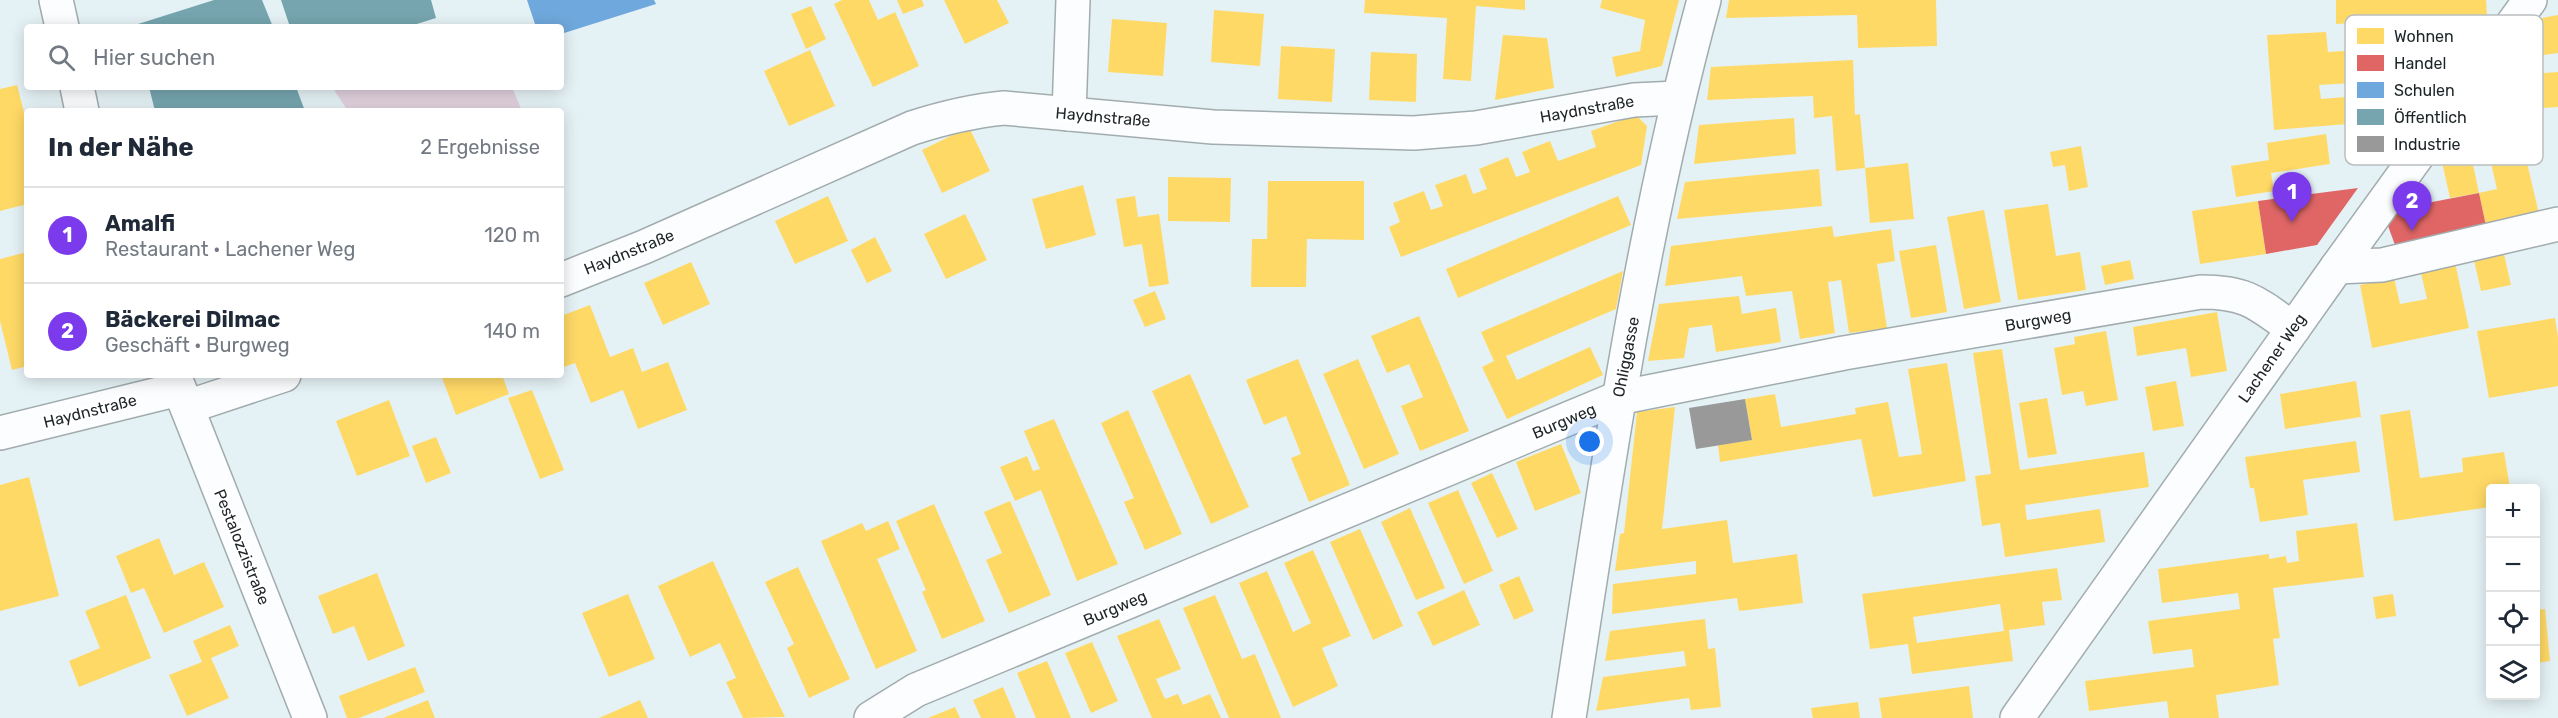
<!DOCTYPE html>
<html lang="de">
<head>
<meta charset="utf-8">
<style>
	:root { --surface:#fff; --page:#f6f6f7; --text:#1f2937; --muted:#747a83; --line:#e0e1e3; --accent:#7c3aed }
	body { margin:0; font-family:Rubik,sans-serif; background:var(--page); color:var(--text) }
	.controls { position:absolute; right:18px; bottom:18px; display:grid; overflow:hidden; border-radius:6px; box-shadow:0 3px 15px #0003 }
	.controls button { width:54px; height:54px; display:grid; place-items:center; padding:0; border:0; border-bottom:2px solid var(--line); background:var(--surface); color:var(--text); font:30px sans-serif }
	.you { position:absolute; left:1590px; top:442px; width:21px; height:21px; margin:-15px; border:4px solid #fff; border-radius:50%; background:#1a73e8; box-shadow:0 0 0 9px #1a73e833 }
	.badge { display:grid; place-items:center; width:39px; height:39px; border-radius:50%; background:var(--accent); color:#fff; font-size:20px; font-weight:700 }
	.pin { position:absolute; translate:-50% -50px; filter:drop-shadow(0 2px 3px #0008) }
	.pin::after { content:''; position:absolute; top:32px; width:21px; height:18px; background:inherit; clip-path:polygon(0 0,100% 0,50% 100%) }
	.list { margin:0; padding:0; list-style:none }
	h2 { display:flex; justify-content:space-between; align-items:center; height:78px; margin:0; padding:0 24px; font-size:26px }
	h2 small { font-size:20px; font-weight:400; color:var(--muted) }
	.list li { display:grid; grid-template-columns:39px 1fr auto; gap:18px; align-items:center; box-sizing:border-box; height:96px; padding:0 24px; border-top:2px solid var(--line) }
	.list b { display:block; font-size:22px; white-space:nowrap }
	.list p { margin:0; font-size:20px; white-space:nowrap; color:var(--muted) }
	.list em { font-size:20px; font-style:normal; color:var(--muted) }
	.icon { flex:none; width:33px; height:33px; fill:none; stroke:currentColor; stroke-width:2; stroke-linecap:round; stroke-linejoin:round }
	.map { position:relative; flex:none; width:2558px; height:718px; overflow:hidden }
	.search { position:absolute; background:var(--surface); box-shadow:0 3px 15px #0003; left:24px; top:24px; width:540px; height:66px; display:flex; align-items:center; gap:15px; box-sizing:border-box; padding:0 21px; border-radius:6px; color:var(--muted); font-size:22px }
	.panel { position:absolute; background:var(--surface); box-shadow:0 3px 15px #0003; left:24px; top:108px; width:540px; height:270px; border-radius:6px }
	.map>svg:first-child { display:block }
</style>
</head>
<body>
<div class="map">
<svg width="2558" height="718" viewBox="0 0 2558 718">
	<rect width="100%" height="100%" fill="#e5f2f5"/>
	<path fill="#e1d1dd" d="M332,87H512L522,111H348Z"/>
	<g fill="#ffd966" fill-rule="evenodd">
		<path d="M842,0H869L878,20L895,12L919,66L873,87L834,4Z"/>
		<path d="M897,0H922L924,6L903,14Z"/>
		<path d="M944,0H997L1009,23L965,44Z"/>
		<path d="M1365,0H1525V10L1476,6L1471,81L1443,79L1447,18L1364,13Z"/>
		<path d="M1602,0H1679L1662,66L1616,77L1612,57L1640,51L1645,20L1600,8Z"/>
		<path d="M1729,0H1936L1937,46L1858,48L1857,15L1726,18Z"/>
		<path d="M2336,0H2486L2487,16L2336,24Z"/>
		<path d="M811,6L826,39L806,49L791,14Z"/>
		<path d="M1214,10L1264,14L1260,66L1211,62Z"/>
		<path d="M2558,15V53L2537,56L2530,20Z"/>
		<path d="M1112,19L1167,23L1163,76L1108,72Z"/>
		<path d="M2326,32L2328,52L2437,45L2439,78L2319,85L2321,99L2407,92L2409,119L2274,130L2267,35Z"/>
		<path d="M1503,35L1547,38L1554,88L1495,100Z"/>
		<path d="M1281,46L1335,49L1332,102L1278,99Z"/>
		<path d="M810,50L835,106L789,126L764,71Z"/>
		<path d="M1371,52L1417,54L1416,102L1369,100Z"/>
		<path d="M1853,60L1855,115L1860,114L1865,168L1908,163L1914,219L1870,223L1865,168L1836,171L1832,116L1814,118L1813,96L1707,100L1711,67Z"/>
		<path d="M2558,72V107L2478,112L2492,77Z"/>
		<path d="M17,85L27,124V204L0,211V89Z"/>
		<path d="M1636,115L1647,126L1641,165L1401,257L1389,227L1400,222L1393,203L1424,191L1431,210L1443,206L1435,185L1466,174L1473,194L1487,189L1479,169L1508,157L1516,177L1530,172L1522,152L1550,141L1558,161L1596,147L1591,131Z"/>
		<path d="M1794,118L1796,154L1694,164L1699,125Z"/>
		<path d="M2464,122L2479,193L2450,198L2440,153Z"/>
		<path d="M969,127L990,171L942,193L922,150Z"/>
		<path d="M2326,134L2330,164L2271,173L2274,191L2236,197L2231,166L2269,160L2267,143Z"/>
		<path d="M2521,137L2539,214L2486,226L2479,193L2497,189L2487,146Z"/>
		<path d="M2081,146L2088,187L2069,191L2065,165L2053,167L2050,152Z"/>
		<path d="M1819,169L1822,206L1677,219L1685,182Z"/>
		<path d="M1168,177L1231,178L1230,222L1168,221Z"/>
		<path d="M1268,181H1364V240L1307,239L1306,287H1251L1252,239H1267Z"/>
		<path d="M1083,185L1096,235L1046,249L1032,199Z"/>
		<path d="M828,196L848,241L795,264L775,221Z"/>
		<path d="M1135,196L1138,217L1159,214L1169,284L1149,287L1142,244L1124,247L1116,199Z"/>
		<path d="M1618,196L1631,225L1458,298L1446,269Z"/>
		<path d="M2258,201L2266,254L2200,264L2192,211Z"/>
		<path d="M2048,204L2056,256L2080,252L2086,290L2018,300L2004,210Z"/>
		<path d="M1984,210L2001,302L1964,309L1947,217Z"/>
		<path d="M965,214L987,260L946,279L924,234Z"/>
		<path d="M1832,226L1834,237L1891,229L1895,261L1877,264L1887,328L1849,333L1841,280L1828,282L1835,333L1800,339L1792,291L1746,296L1742,276L1665,286L1671,246Z"/>
		<path d="M875,237L892,271L867,283L851,250Z"/>
		<path d="M1936,245L1947,312L1911,318L1899,251Z"/>
		<path d="M2503,250L2511,285L2481,291L2473,256Z"/>
		<path d="M27,252V366L12,370L0,321V259Z"/>
		<path d="M2130,260L2134,279L2105,285L2101,266Z"/>
		<path d="M691,262L710,304L663,325L644,283Z"/>
		<path d="M2455,262L2469,328L2372,348L2360,285L2394,278L2400,304L2427,299L2420,269Z"/>
		<path d="M1623,271L1616,309L1506,356L1517,380L1590,347L1603,375L1507,419L1482,367L1494,361L1481,332Z"/>
		<path d="M1155,291L1166,319L1145,327L1133,300Z"/>
		<path d="M1739,296L1742,314L1776,308L1781,342L1716,352L1712,325L1689,328L1684,358L1648,361L1659,304Z"/>
		<path d="M590,305L610,357L633,348L642,372L668,362L687,410L638,429L623,390L591,403L575,363L561,368V316Z"/>
		<path d="M2217,312L2227,371L2191,377L2186,348L2137,356L2133,327Z"/>
		<path d="M1419,316L1469,431L1420,451L1401,406L1423,397L1409,364L1387,373L1371,336Z"/>
		<path d="M2555,318L2558,337V386L2489,398L2477,331Z"/>
		<path d="M2106,331L2118,400L2086,406L2083,391L2062,395L2054,348L2075,344L2074,337Z"/>
		<path d="M2002,349L2020,470L2144,452L2149,487L2025,505L2027,520L2100,509L2105,542L2005,557L2000,523L1982,526L1975,476L1991,474L1973,353Z"/>
		<path d="M1298,359L1350,485L1309,502L1291,458L1301,454L1286,416L1264,425L1246,380Z"/>
		<path d="M1358,359L1399,454L1364,469L1323,374Z"/>
		<path d="M1947,363L1966,481L1873,497L1861,439L1720,462L1718,445L1752,440L1745,399L1775,394L1781,427L1856,414L1855,408L1888,402L1899,457L1922,454L1908,369Z"/>
		<path d="M1190,374L1249,507L1211,524L1152,391Z"/>
		<path d="M441,375H502L509,394L456,415Z"/>
		<path d="M2176,381L2184,426L2153,431L2145,387Z"/>
		<path d="M2356,381L2361,417L2285,429L2280,394Z"/>
		<path d="M532,390L564,470L540,479L508,398Z"/>
		<path d="M2047,398L2057,454L2028,458L2019,403Z"/>
		<path d="M389,400L410,456L357,476L336,421Z"/>
		<path d="M1675,407L1662,529L1727,520L1733,563L1797,554L1803,603L1739,611L1737,598L1612,614L1613,584L1696,574V561L1615,571L1620,534L1624,533L1637,412Z"/>
		<path d="M1128,410L1182,534L1145,550L1124,502L1134,498L1101,423Z"/>
		<path d="M2410,410L2420,478L2463,472L2462,458L2504,452L2510,488H2490V507L2394,521L2380,415Z"/>
		<path d="M1054,419L1118,564L1077,581L1041,490L1015,501L1000,467L1027,456L1033,471L1040,469L1024,431Z"/>
		<path d="M436,437L451,473L426,483L412,446Z"/>
		<path d="M2356,441L2360,472L2303,480L2308,515L2260,522L2254,488H2250L2245,457Z"/>
		<path d="M1561,444L1581,493L1535,511L1516,462Z"/>
		<path d="M1492,473L1518,529L1497,538L1471,483Z"/>
		<path d="M29,477L59,596L0,611V485Z"/>
		<path d="M1458,490L1493,571L1464,584L1428,503Z"/>
		<path d="M1010,501L1051,595L1009,613L986,560L1002,553L984,512Z"/>
		<path d="M934,504L985,621L942,639L922,592L926,590L896,521Z"/>
		<path d="M1410,508L1445,588L1416,600L1381,522Z"/>
		<path d="M888,521L900,549L877,559L917,651L876,669L821,541L862,523L866,531Z"/>
		<path d="M2357,523L2364,577L2273,588L2280,638L2273,639L2279,685L2216,695L2219,718H2169L2167,701L2089,711L2085,681L2194,667L2192,649L2153,654L2148,621L2240,609L2238,593L2162,603L2158,569L2269,554V559L2286,556L2287,563L2299,561L2296,531Z"/>
		<path d="M1360,529L1403,626L1373,640L1330,542Z"/>
		<path d="M159,538L174,575L204,562L224,607L164,633L144,588L131,593L116,556Z"/>
		<path d="M1313,550L1351,636L1322,648L1338,686L1293,707L1239,583L1267,571L1293,632L1311,623L1284,563Z"/>
		<path d="M713,561L761,667L785,717L743,718L726,682L736,678L720,643L690,657L658,586Z"/>
		<path d="M798,567L850,679L809,698L787,648L794,644L765,582Z"/>
		<path d="M2057,568L2062,600L2042,602L2045,625L2009,630L2013,661L1912,674L1908,644L1870,649L1862,594ZM2000,604L2004,631L1917,643L1913,617Z"/>
		<path d="M377,573L405,646L368,661L354,626L333,634L318,596Z"/>
		<path d="M1519,576L1534,611L1514,620L1499,585Z"/>
		<path d="M1464,590L1480,625L1433,646L1417,612Z"/>
		<path d="M628,594L655,659L609,677L582,613Z"/>
		<path d="M2393,594L2396,616L2376,619L2373,597Z"/>
		<path d="M126,595L151,658L79,687L69,661L100,648L85,611Z"/>
		<path d="M1215,595L1242,659L1255,654L1281,718H1229L1183,608Z"/>
		<path d="M2545,609L2550,661L2536,663V610Z"/>
		<path d="M1159,619L1181,669L1156,679L1165,699L1178,694L1183,705L1210,694L1221,718H1152L1117,636Z"/>
		<path d="M1705,619L1708,649L1715,648L1721,707L1691,710L1689,698L1596,711L1603,677L1686,666L1684,651L1605,661L1610,631Z"/>
		<path d="M230,625L239,646L211,658L229,698L187,716L169,675L202,662L193,641Z"/>
		<path d="M1092,642L1118,701L1091,713L1065,653Z"/>
		<path d="M1047,661L1071,718H1036L1017,673Z"/>
		<path d="M415,667L425,692L359,718H347L339,696Z"/>
		<path d="M1969,686L1973,718H1882L1879,698Z"/>
		<path d="M1003,687L1016,718H981L973,700Z"/>
		<path d="M428,700L435,718H383Z"/>
		<path d="M640,700L648,718H599Z"/>
		<path d="M1858,702L1860,718H1813L1811,708Z"/>
		<path d="M955,707L960,718H928Z"/>
	</g>
	<g fill="#e06666">
		<path d="M2358,188L2317,245L2266,254L2258,201Z"/>
		<path d="M2479,193L2486,226L2395,245L2388,226L2401,208Z"/>
	</g>
	<path fill="#6fa8dc" d="M527,0H654L656,4L561,34V27H536Z"/>
	<g fill="#76a5af">
		<path d="M214,0H262L273,27H136L135,25Z"/>
		<path d="M281,0H431L436,18L407,27H290Z"/>
		<path d="M149,87H296L305,111H155Z"/>
	</g>
	<path fill="#999" d="M1745,399L1752,440L1696,449L1689,408Z"/>
	<g fill="none" stroke-linecap="round" stroke-linejoin="round">
		<g stroke="#a2acae" stroke-width="36">
			<g id="street">
				<path d="M1069,114L1073,0"/>
				<path d="M2337,267L2382,265L2558,224"/>
				<path d="M561,280L644,247L912,128C943,118 971,111 1004,108L1213,127L1414,133L1476,128L1634,100L1677,98"/>
				<path d="M187,407L284,375"/>
				<path d="M0,433L179,389"/>
				<path d="M871,718L916,690L1618,398L1844,353L2201,292C2247,292 2257,303 2293,329"/>
				<path d="M1569,718C1606,477 1640,235 1704,0"/>
				<path d="M2017,718L2337,267L2530,0"/>
			</g>
		</g>
		<g stroke="#a2acae" stroke-width="36">
			<g id="secondary">
				<path d="M56,0L62,27"/>
				<path d="M77,87L82,111"/>
				<path d="M174,375L310,718"/>
			</g>
		</g>
		<use href="#street" stroke="#fbfdfe" stroke-width="33"/>
		<use href="#secondary" stroke="#fbfdfe" stroke-width="33"/>
	</g>
	<g text-anchor="middle" dominant-baseline="central" stroke-width="6" stroke-linejoin="round" paint-order="stroke">
		<g font-size="16" fill="#1d2528" stroke="#fff">
			<text transform="translate(1587 109) rotate(-10)">Haydnstraße</text>
			<text transform="translate(1103 117) rotate(5)">Haydnstraße</text>
			<text transform="translate(629 252) rotate(-22)">Haydnstraße</text>
			<text transform="translate(2038 320) rotate(-10)">Burgweg</text>
			<text transform="translate(1626 357) rotate(-79)">Ohliggasse</text>
			<text transform="translate(2272 358) rotate(-55)">Lachener Weg</text>
			<text transform="translate(90 411) rotate(-14)">Haydnstraße</text>
			<text transform="translate(1564 421) rotate(-23)">Burgweg</text>
			<text transform="translate(242 547) rotate(68)">Pestalozzistraße</text>
			<text transform="translate(1115 608) rotate(-23)">Burgweg</text>
		</g>
	</g>
	<rect x="2345" y="15" width="198" height="150" rx="9" fill="#fff" stroke="#bbbebe" stroke-width="1.5"/>
	<rect x="2357" y="28" width="27" height="16" fill="#ffd966"/>
	<rect x="2357" y="55" width="27" height="16" fill="#e06666"/>
	<rect x="2357" y="82" width="27" height="16" fill="#6fa8dc"/>
	<rect x="2357" y="109" width="27" height="16" fill="#76a5af"/>
	<rect x="2357" y="136" width="27" height="16" fill="#999"/>
	<g font-size="16" fill="#1d2528">
		<text x="2394" y="42">Wohnen</text>
		<text x="2394" y="69">Handel</text>
		<text x="2394" y="96">Schulen</text>
		<text x="2394" y="123">Öffentlich</text>
		<text x="2394" y="150">Industrie</text>
	</g>
</svg>
<div class="controls">
<button>+</button>
<button>−</button>
<button><svg class="icon" aria-label="locate" viewBox="0 0 24 24"><circle cx="12" cy="12" r="6"/><path d="M12 2v4M12 18v4M2 12h4M18 12h4"/></svg></button>
<button><svg class="icon" aria-label="layers" viewBox="0 0 24 24"><path d="M12 4l9 5-9 5-9-5zM3 14l9 5 9-5"/></svg></button>
</div>
<div class="you"></div>
<div class="pin badge" style="left:2292px;top:222px">1</div>
<div class="pin badge" style="left:2412px;top:231px">2</div>
<div class="search"><svg class="icon" aria-label="search" viewBox="0 0 24 24"><circle cx="10" cy="10" r="6"/><path d="M15 15l6 6"/></svg>Hier suchen</div>
<section class="panel">
<h2>In der Nähe<small>2 Ergebnisse</small></h2>
<ul class="list">
<li><span class="badge">1</span><div><b>Amalfi</b><p>Restaurant · Lachener Weg</p></div><em>120 m</em></li>
<li><span class="badge">2</span><div><b>Bäckerei Dilmac</b><p>Geschäft · Burgweg</p></div><em>140 m</em></li>
</ul>
</section>
</div>
</body>
</html>
